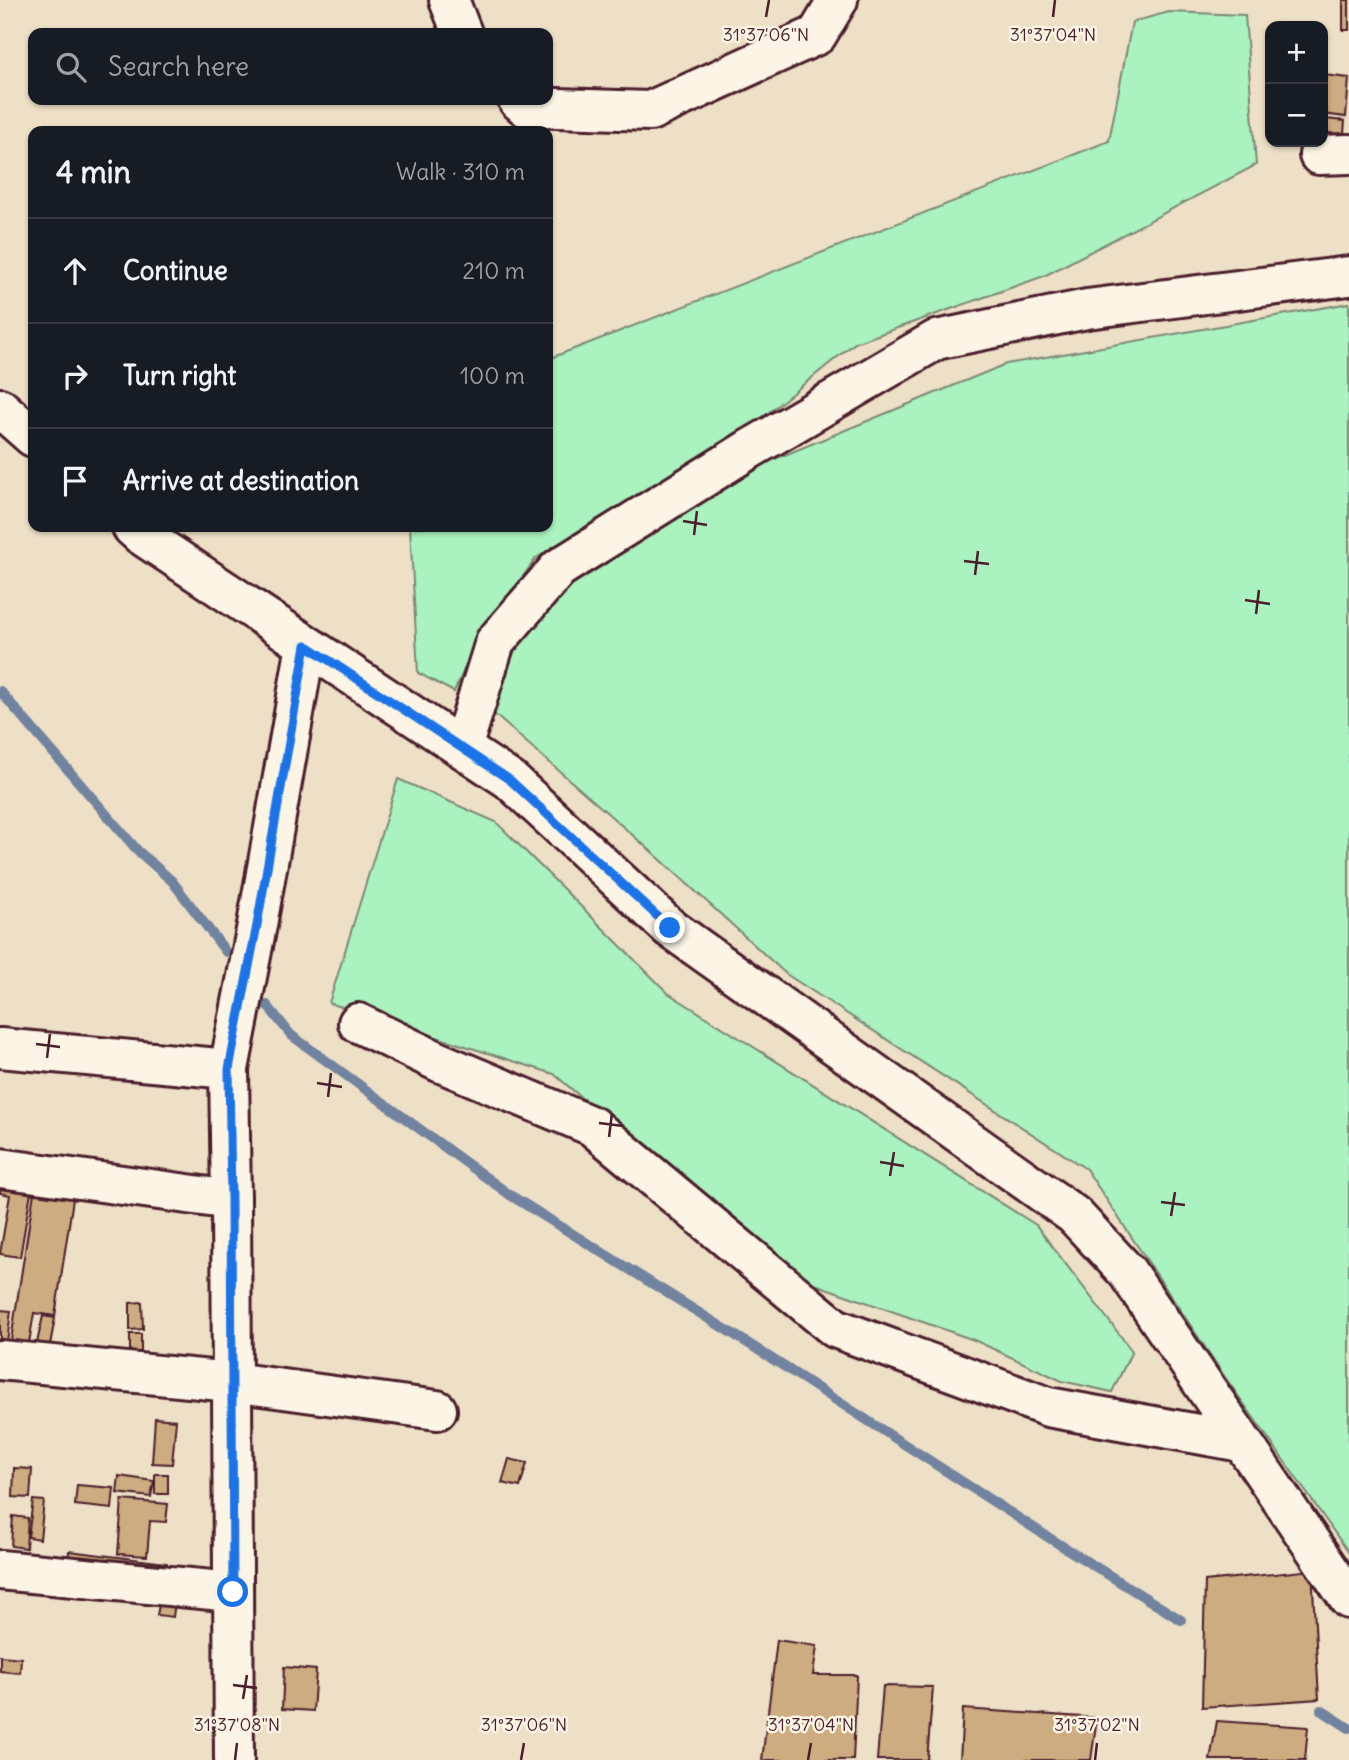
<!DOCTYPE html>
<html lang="en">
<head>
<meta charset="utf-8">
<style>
	:root { --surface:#171b24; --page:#20242c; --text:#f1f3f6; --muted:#9ea1a6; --line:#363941 }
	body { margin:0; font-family:Delius,sans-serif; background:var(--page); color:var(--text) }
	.controls { position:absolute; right:21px; top:21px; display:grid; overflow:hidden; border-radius:14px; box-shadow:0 2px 5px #0004 }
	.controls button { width:63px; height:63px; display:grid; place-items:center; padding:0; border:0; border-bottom:2px solid var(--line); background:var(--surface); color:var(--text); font:35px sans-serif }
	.stop { position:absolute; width:21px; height:21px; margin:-16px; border:5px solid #1a73e8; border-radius:50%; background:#fff }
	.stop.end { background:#1a73e8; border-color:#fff; box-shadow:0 2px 7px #0008 }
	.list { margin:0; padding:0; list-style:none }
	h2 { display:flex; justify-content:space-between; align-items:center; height:91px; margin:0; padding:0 28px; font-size:30px }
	h2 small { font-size:23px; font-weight:400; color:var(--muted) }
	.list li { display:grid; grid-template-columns:46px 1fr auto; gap:21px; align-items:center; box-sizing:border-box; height:105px; padding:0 28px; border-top:2px solid var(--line) }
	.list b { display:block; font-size:26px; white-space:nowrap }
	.list em { font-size:23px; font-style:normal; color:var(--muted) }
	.icon { flex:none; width:38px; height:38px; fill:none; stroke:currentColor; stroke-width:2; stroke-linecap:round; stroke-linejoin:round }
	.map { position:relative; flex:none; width:1349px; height:1760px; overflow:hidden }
	.search { position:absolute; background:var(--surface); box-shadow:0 2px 5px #0004; left:28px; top:28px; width:525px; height:77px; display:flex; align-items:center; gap:18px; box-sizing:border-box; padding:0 24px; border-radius:14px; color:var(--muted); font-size:26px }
	.panel { position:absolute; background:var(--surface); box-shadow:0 2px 5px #0004; left:28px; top:126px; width:525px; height:406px; border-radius:14px }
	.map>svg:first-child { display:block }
</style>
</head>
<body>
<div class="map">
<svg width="1349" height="1760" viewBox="0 0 1349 1760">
	<rect width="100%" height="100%" fill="#eedfc7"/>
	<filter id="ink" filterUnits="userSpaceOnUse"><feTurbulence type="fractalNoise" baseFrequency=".0143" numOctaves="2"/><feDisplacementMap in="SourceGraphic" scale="14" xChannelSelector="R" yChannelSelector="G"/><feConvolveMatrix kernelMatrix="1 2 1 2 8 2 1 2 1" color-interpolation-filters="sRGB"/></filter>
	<g filter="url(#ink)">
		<g fill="#aaf2bf" stroke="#7a8875" stroke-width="2">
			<path d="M1169,12L1245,15L1256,165L1044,276L855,343L707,462L536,558L476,643L454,692L418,673L410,527H548V359L1109,141L1132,22Z"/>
			<path d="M1349,303V1553L1225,1377L1086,1169L786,974L660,859L486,707L516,622L707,487L1006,364Z"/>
			<path d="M398,779L496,822L668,993L1036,1225L1132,1351L1112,1392L1062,1381L974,1340L786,1274L554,1074L329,1003Z"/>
		</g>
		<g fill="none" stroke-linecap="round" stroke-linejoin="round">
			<g stroke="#72839f" stroke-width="10">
				<path d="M0,691L138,851L172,881L226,952"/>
				<path d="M267,1005L291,1035L510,1195L746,1342L1051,1539L1181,1620"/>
				<path d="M1321,1710L1349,1728"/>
			</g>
		</g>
		<g fill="#ccac80" stroke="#4a1f2b" stroke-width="2">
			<rect x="1343" y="0" width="6" height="30"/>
			<path d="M1323,75L1349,78L1346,117L1323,114Z"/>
			<path d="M1325,119L1345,121L1344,134L1324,133Z"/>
			<path d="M0,1175L33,1180L20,1257L0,1254L10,1195L0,1193Z"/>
			<path d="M36,1180L75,1186L55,1316L34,1313L29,1343L11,1340Z"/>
			<path d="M142,1302L143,1329L130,1330V1303Z"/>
			<path d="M0,1310L11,1311L7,1342L0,1341Z"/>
			<path d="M43,1316L55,1318L50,1345L37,1343Z"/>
			<rect x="130" y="1334" width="11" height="27"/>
			<path d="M155,1418L176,1420L172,1464L152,1463Z"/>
			<path d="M509,1459L527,1463L520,1487L502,1483Z"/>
			<path d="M14,1468L32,1469L30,1498L13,1497Z"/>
			<rect x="155" y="1474" width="13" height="20"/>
			<path d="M119,1476L154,1481L151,1497L117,1493Z"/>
			<path d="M77,1485L114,1488L112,1509L75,1505Z"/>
			<path d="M33,1500L44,1501L40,1539L28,1537Z"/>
			<path d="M122,1500L168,1504L166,1522L150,1521L147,1556L118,1554Z"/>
			<path d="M13,1516L28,1518L26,1548L11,1546Z"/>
			<path d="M69,1551L167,1563L165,1580L67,1567Z"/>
			<path d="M1312,1570L1319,1699L1202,1707L1205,1581Z"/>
			<path d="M160,1600L175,1602L173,1617L157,1615Z"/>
			<path d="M777,1640L817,1646L813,1675H857L853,1760H762Z"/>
			<path d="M0,1656L21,1658L20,1673L0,1671Z"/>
			<path d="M284,1667L316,1670L313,1711L282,1709Z"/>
			<path d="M883,1686L933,1687L927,1760H877Z"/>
			<path d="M963,1709L1097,1718L1091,1760H960Z"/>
			<path d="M1217,1721L1308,1727L1305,1760H1210Z"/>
		</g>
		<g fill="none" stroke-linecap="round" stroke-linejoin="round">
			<g stroke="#4a1f2b" stroke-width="44">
				<g id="minor">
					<path d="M449,0L462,33"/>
					<path d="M518,100L526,107L650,111L817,35L838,0"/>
					<path d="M1319,155L1349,154"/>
					<path d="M0,408L33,437"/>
					<path d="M132,527L141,535L510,780L670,928L1074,1215L1127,1272L1349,1599"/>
					<path d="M462,748L495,642L559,568L748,450L936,340L1087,309L1349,276"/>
					<path d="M358,1023L439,1062L592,1126L835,1328L1048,1407L1242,1442"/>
					<path d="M0,1048L229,1069"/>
					<path d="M0,1168L231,1200"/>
					<path d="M0,1360L232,1382L437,1410"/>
					<path d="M0,1570L233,1592"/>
					<path d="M234,1760L231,1200L229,1069L257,925L306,645"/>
				</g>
			</g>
			<use href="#minor" stroke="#fcf5e5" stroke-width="38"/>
		</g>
	</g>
	<g fill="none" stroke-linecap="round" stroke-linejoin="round" filter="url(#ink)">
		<path stroke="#1a73e8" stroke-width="9" d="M233,1592L231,1200L229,1069L257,925L306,645L510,780L670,928"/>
	</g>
	<path fill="none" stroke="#4a1f2b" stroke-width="2.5" d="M766,17L769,0M1053,17L1055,0M683,521L707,525M694,535L697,511M964,561L989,564M975,575L978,551M1245,600L1270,604M1256,614L1259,590M36,1044L60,1047M47,1058L50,1034M317,1083L342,1087M328,1097L331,1073M599,1123L623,1126M609,1137L612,1113M880,1162L904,1166M890,1176L894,1152M1161,1202L1185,1205M1171,1216L1175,1192M233,1685L257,1688M243,1699L247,1675M235,1760L237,1743M521,1760L524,1743M808,1760L811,1743M1095,1760L1097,1743"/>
	<g font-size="18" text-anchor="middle" fill="#4a1f2b" stroke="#fcf5e5" stroke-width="5" stroke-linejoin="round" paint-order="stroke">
		<text x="766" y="41">31°37'06"N</text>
		<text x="1053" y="41">31°37'04"N</text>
		<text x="237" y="1731">31°37'08"N</text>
		<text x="524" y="1731">31°37'06"N</text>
		<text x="811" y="1731">31°37'04"N</text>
		<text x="1097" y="1731">31°37'02"N</text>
	</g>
</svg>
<div class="controls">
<button>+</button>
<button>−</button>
</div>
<div class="stop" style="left:233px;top:1592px"></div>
<div class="stop end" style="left:670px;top:928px"></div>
<div class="search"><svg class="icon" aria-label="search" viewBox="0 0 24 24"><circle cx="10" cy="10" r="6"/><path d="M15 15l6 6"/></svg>Search here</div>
<section class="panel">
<h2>4 min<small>Walk · 310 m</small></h2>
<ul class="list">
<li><svg class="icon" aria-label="ahead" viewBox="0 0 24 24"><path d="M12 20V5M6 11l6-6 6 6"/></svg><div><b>Continue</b></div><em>210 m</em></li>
<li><svg class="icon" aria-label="right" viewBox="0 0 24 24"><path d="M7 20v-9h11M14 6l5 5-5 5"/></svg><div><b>Turn right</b></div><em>100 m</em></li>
<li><svg class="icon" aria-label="arrive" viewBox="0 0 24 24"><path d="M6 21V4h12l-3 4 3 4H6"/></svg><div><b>Arrive at destination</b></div></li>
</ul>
</section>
</div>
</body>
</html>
